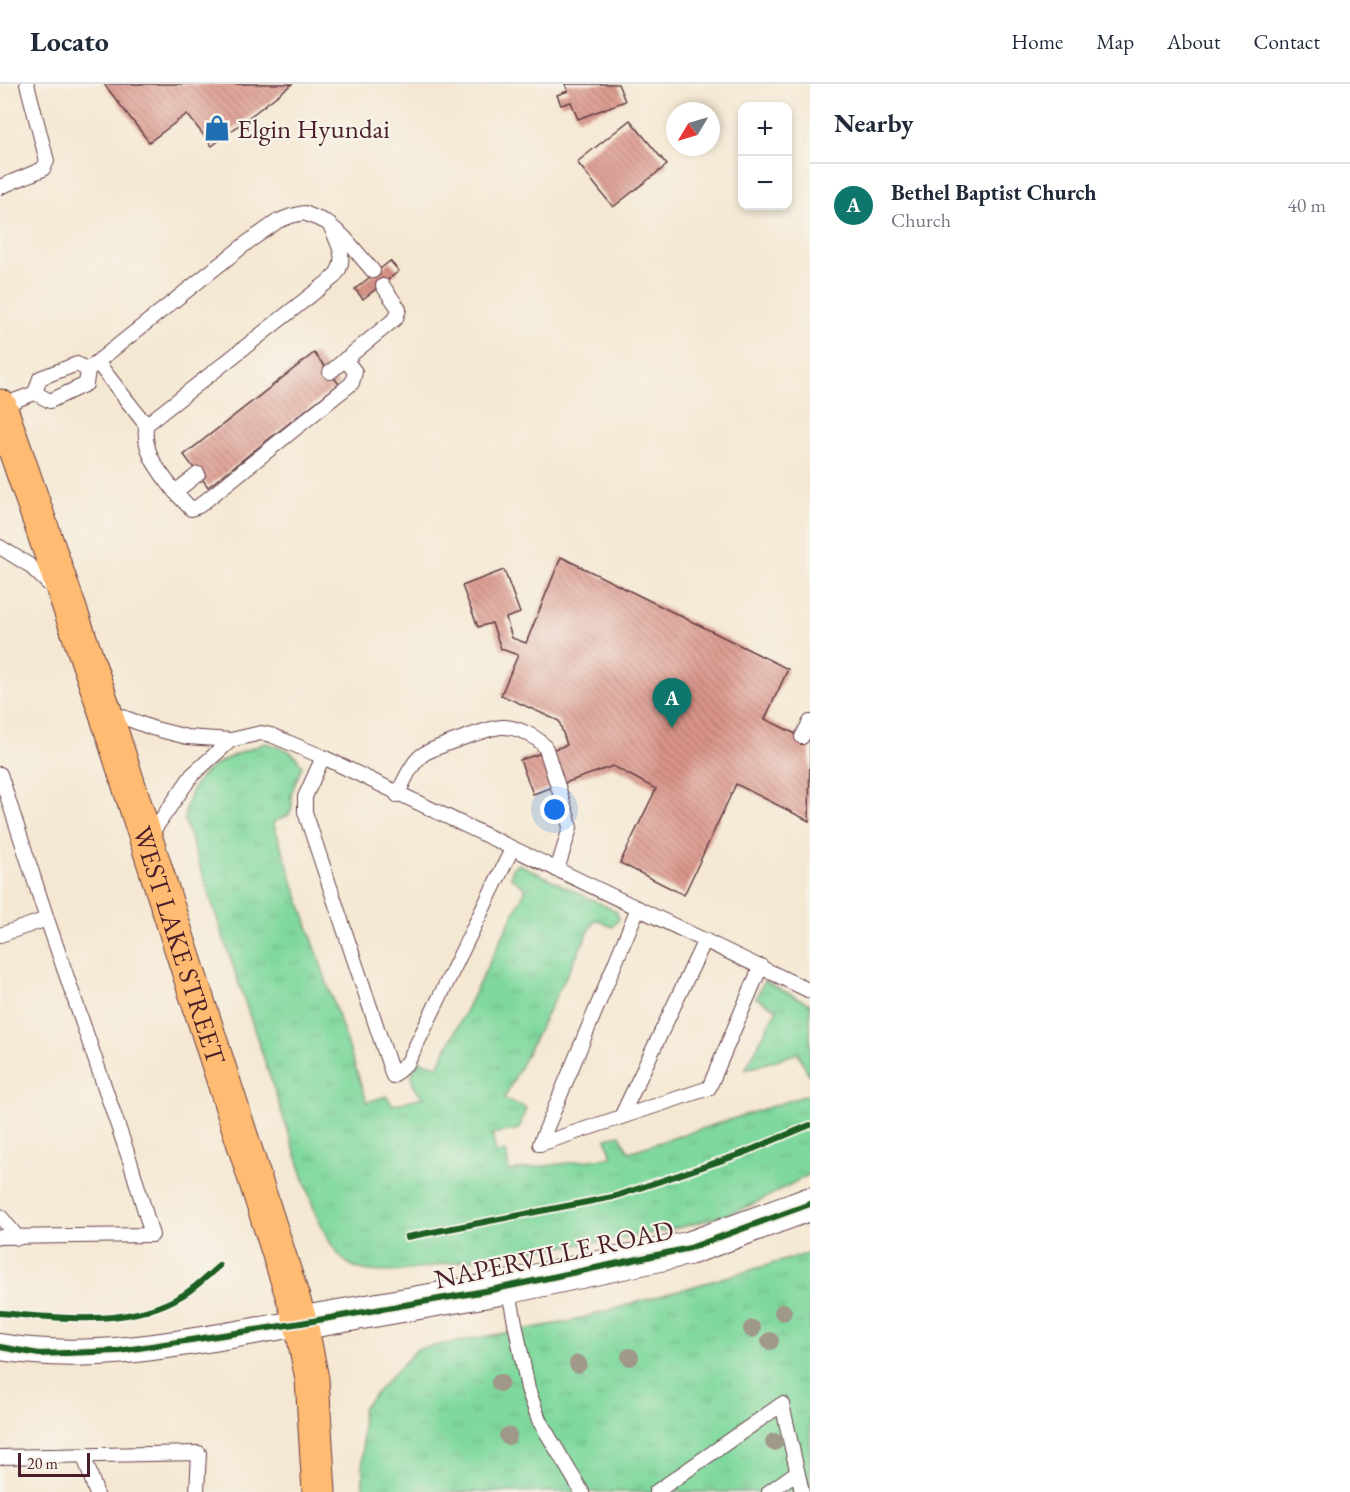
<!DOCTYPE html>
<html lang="en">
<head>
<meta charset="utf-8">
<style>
	:root { --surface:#fff; --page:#f2f2f3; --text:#1f2937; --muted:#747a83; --line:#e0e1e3; --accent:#0f766e }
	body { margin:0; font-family:"EB Garamond",serif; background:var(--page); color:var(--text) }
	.controls { position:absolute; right:18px; top:18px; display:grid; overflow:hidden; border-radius:12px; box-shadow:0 3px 9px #0003 }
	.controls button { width:54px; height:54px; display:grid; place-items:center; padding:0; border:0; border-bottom:2px solid var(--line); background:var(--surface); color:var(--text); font:30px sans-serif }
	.compass { position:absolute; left:666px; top:18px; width:54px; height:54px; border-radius:50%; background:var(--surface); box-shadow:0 3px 9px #0003; rotate:232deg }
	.scale { position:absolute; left:18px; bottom:15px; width:72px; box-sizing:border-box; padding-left:6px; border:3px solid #4a1f2b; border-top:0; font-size:16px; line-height:21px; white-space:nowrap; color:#4a1f2b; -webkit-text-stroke:4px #f7f3e8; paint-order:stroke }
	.you { position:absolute; left:555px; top:726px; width:21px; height:21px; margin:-15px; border:4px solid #fff; border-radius:50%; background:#1a73e8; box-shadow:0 0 0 9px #1a73e833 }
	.badge { display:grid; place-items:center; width:39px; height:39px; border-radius:50%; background:var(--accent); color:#fff; font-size:20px; font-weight:700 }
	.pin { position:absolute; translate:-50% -50px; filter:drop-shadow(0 2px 3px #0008) }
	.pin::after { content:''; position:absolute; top:32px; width:21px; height:18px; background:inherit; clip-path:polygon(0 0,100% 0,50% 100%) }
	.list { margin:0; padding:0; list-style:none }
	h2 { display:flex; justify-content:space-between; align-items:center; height:78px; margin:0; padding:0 24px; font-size:26px }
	h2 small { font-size:20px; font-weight:400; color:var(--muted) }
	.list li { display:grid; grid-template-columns:39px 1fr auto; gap:18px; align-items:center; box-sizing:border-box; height:84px; padding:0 24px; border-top:2px solid var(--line) }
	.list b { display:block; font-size:22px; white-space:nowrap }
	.list p { margin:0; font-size:20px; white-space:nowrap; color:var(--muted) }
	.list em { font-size:20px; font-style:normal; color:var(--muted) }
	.map { position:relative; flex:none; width:810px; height:1408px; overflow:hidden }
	header { display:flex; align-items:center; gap:36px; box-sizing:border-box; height:84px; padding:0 30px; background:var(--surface); border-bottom:2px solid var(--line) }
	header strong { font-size:28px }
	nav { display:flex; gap:33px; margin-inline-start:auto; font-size:21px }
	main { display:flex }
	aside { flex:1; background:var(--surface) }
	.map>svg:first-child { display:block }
</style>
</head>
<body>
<header>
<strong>Locato</strong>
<nav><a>Home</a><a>Map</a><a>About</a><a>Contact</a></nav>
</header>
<main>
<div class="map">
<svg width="810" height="1408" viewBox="0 0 810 1408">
	<defs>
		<pattern id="grass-tufts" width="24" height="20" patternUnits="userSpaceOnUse" patternTransform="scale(1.5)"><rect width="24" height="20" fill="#7fd89d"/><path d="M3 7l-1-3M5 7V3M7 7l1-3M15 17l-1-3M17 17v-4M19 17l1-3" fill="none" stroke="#6fb987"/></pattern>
		<pattern id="building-back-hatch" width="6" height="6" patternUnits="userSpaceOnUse" patternTransform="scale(1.5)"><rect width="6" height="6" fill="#da9489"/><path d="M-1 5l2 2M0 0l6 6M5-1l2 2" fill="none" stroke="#b37870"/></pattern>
	</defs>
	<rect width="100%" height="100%" fill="#f7f3e8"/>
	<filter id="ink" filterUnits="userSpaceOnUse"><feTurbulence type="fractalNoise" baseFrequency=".0167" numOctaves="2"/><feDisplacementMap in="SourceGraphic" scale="12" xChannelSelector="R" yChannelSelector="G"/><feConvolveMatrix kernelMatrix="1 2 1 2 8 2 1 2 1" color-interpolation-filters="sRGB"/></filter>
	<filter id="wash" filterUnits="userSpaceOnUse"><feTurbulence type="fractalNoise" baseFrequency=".008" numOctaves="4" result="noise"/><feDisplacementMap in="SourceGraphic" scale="24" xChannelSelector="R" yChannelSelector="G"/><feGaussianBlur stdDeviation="1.35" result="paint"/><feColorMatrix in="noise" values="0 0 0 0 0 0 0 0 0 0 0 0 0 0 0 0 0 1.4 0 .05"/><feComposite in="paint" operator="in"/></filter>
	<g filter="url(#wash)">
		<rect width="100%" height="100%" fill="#f5e8d3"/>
		<g fill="url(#grass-tufts)" stroke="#647c64" stroke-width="1.5">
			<path d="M266,659C282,664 295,666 302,682L291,710L292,722L289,731L273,738L367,1018L386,1012L393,1021L423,1013C410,1001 407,990 420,977L438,982L526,805L511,794L512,784L519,780L616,827L619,835L612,843L595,835L504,1015L526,1024L519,1045L492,1050L496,1069L506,1068L509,1087L612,1073L606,1054L620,1051L629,1068L810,1010V1090C786,1102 762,1118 737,1127C650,1157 567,1160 478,1174C444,1179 389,1195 357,1184C336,1177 325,1149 316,1131L184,735C189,685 224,674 266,659Z"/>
			<path d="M764,897L810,920V993L798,969L745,986L777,925L756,914Z"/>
			<path d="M810,1169V1408H363L362,1324L417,1265L572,1237Z"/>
		</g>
		<g id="blocks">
			<g fill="url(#building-back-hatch)">
				<path d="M104,0H292L212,62L187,30L149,58Z"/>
				<path d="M565,0H618L625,17L578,35L571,18L561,21L557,11L568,7Z"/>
				<path d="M630,36L667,81L613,123L577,78Z"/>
				<path d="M390,177L399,187L363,215L355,205Z"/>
				<path d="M314,269L339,300L208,403L184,371Z"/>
				<path d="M561,473L788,585L765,635L810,657L809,737L736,700L684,811L620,779L656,705L613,682L533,710L520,676L567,661L559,637L501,611L518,571L501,565L492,539L478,543L462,502L504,486L520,529L506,534L512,554L526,559Z"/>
			</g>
		</g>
	</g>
	<g filter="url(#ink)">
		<use href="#blocks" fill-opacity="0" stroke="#643d44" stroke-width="1.5"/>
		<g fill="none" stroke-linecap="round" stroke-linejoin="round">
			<g stroke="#643d44" stroke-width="16">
				<g id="service">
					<path d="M0,103L43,85L47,77L27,0"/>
					<path d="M97,278L248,158L278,137L291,132L304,129L326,138L344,153L373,187"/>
					<path d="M330,288L396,234L399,225L383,202"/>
					<path d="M35,309L40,294L77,280L88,286"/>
					<path d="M0,322L35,309L50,317L86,300L88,286L97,278L146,341L334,193C349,175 338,160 330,141"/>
					<path d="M146,341C143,370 158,385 175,408L198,390"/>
					<path d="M175,408L191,425L199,422L352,299L355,288L345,275"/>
					<path d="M0,463L29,481L55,506"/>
					<path d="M107,627L152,644L187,653L231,656L261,649L271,651L323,673L810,907"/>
					<path d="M802,653L810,638"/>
					<path d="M323,673L305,713V728L393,992L408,978L512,765"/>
					<path d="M0,690L47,835"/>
					<path d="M397,711C404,698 410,681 422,671C430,665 491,643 502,643C515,642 540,653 546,665L568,734L570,744L557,786"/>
					<path d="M149,753L192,691L231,656"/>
					<path d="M638,824L540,1060L709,1004L761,882"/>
					<path d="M0,851L47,835L130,1077L152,1151L0,1153"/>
					<path d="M621,1033L705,856"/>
					<path d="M0,1132L18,1154"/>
					<path d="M508,1203L528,1305L539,1336L582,1408"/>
					<path d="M84,1372L96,1408"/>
					<path d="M0,1373L199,1369L197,1408"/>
					<path d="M656,1408L782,1320L802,1408"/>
					<path d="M769,1408L797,1388"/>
				</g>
			</g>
			<g stroke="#643d44" stroke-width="28">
				<path id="minor" d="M0,1263C99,1280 203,1255 301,1239"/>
			</g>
			<g stroke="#643d44" stroke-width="35">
				<path id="tertiary" d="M301,1239L508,1203L690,1164L810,1120"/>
			</g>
			<g stroke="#643d44" stroke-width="35">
				<g id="trunk">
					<path id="s1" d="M0,322L105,627L301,1239L312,1295L319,1408"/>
				</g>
			</g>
			<use href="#service" stroke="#fff" stroke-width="14"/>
			<use href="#minor" stroke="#fff" stroke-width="26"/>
			<use href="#tertiary" stroke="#fff" stroke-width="33"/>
			<use href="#trunk" stroke="#ffbb71" stroke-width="33"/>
			<g stroke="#f7f3e8" stroke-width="10">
				<g id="cycleway">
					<path d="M407,1153L613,1113L741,1070L810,1041"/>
					<path d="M0,1229C60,1234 129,1244 183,1211C196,1203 207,1192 219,1182"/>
					<path d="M0,1263L39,1270L119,1267L301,1239L491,1206L690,1164L810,1120"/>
				</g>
			</g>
			<use href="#cycleway" stroke="#1b5e20" stroke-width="6"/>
		</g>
		<g fill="#a09889">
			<circle cx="783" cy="1228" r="9"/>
			<circle cx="752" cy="1245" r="9"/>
			<circle cx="770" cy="1257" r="9"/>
			<circle cx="630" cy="1273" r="9"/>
			<circle cx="578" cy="1280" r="9"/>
			<circle cx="500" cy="1299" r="9"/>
			<circle cx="508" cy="1352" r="9"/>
			<circle cx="774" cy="1358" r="9"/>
		</g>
	</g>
	<defs>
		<g id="shop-bare" transform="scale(2.07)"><path d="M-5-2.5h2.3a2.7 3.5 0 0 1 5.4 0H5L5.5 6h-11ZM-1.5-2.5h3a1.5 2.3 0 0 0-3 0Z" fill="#1f6fb2" stroke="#f7f3e8" stroke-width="2.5" paint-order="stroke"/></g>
	</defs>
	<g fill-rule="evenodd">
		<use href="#shop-bare" x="217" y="44"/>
	</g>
	<g text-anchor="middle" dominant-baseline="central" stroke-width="4.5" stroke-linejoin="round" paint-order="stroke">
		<g font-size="27" fill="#4a1f2b" stroke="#f7f3e8" text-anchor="start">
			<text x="237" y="44">Elgin Hyundai</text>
		</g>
		<g font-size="27" fill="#4a1f2b" stroke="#f7f3e8">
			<text stroke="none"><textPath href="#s1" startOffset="568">WEST LAKE STREET</textPath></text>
			<text transform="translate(554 1170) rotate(-12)">NAPERVILLE ROAD</text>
		</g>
	</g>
</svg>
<div class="controls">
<button>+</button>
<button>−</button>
</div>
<svg class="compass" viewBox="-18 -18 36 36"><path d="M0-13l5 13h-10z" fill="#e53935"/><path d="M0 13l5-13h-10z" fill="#747a83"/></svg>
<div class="scale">20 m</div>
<div class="you"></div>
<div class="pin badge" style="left:672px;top:644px">A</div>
</div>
<aside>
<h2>Nearby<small></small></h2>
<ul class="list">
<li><span class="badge">A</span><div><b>Bethel Baptist Church</b><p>Church</p></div><em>40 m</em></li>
</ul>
</aside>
</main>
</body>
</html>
